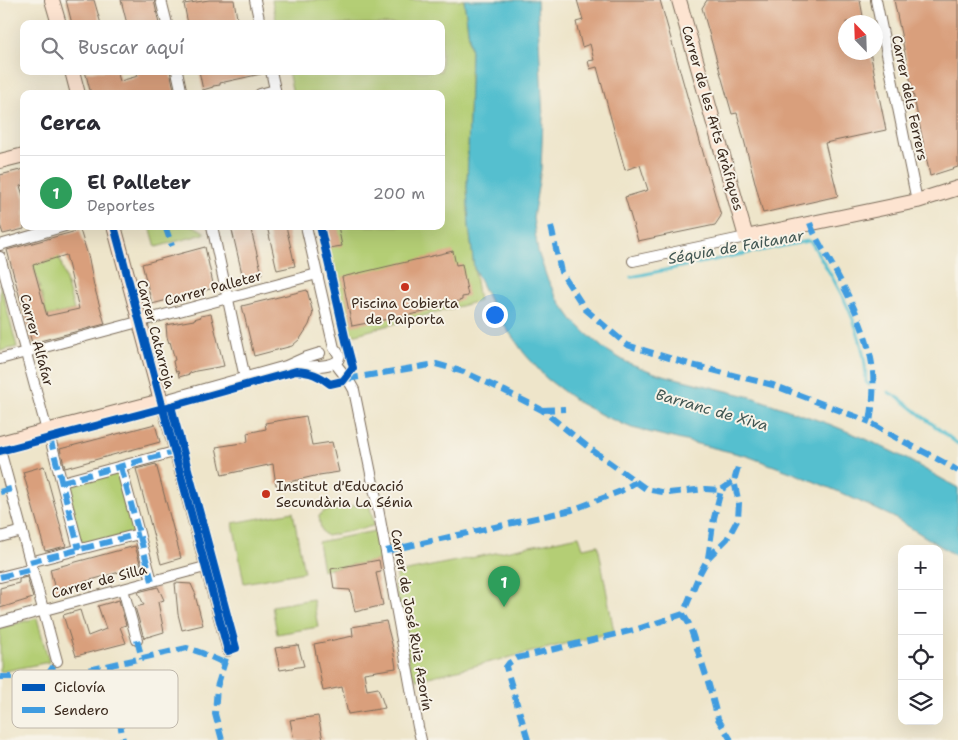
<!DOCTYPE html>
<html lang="es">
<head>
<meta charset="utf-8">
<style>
	:root { --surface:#fff; --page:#f2f2f3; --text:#2b2b33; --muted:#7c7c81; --line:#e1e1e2; --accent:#111827 }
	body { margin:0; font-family:"Shantell Sans",sans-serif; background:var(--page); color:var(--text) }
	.controls { position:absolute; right:15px; bottom:15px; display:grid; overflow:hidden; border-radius:10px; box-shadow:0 5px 20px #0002 }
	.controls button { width:45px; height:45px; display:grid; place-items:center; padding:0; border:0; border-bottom:1px solid var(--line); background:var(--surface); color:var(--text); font:25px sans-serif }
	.compass { position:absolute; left:838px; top:15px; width:45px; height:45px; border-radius:50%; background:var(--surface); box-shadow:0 5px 20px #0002; rotate:337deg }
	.you { position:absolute; left:494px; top:314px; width:18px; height:18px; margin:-12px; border:4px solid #fff; border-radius:50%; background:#1a73e8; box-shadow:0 0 0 8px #1a73e833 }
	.badge { display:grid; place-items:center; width:32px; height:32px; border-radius:50%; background:var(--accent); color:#fff; font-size:16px; font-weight:700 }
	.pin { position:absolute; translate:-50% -41px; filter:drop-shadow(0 1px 2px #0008) }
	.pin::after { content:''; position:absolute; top:26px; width:18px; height:15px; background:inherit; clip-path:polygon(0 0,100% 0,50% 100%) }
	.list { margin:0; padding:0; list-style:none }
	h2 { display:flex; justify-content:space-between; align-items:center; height:65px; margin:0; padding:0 20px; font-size:21px }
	h2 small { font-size:16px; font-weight:400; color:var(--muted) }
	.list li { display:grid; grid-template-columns:32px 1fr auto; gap:15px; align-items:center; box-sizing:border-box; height:75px; padding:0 20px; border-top:1px solid var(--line) }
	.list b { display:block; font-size:19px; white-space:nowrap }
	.list p { margin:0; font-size:16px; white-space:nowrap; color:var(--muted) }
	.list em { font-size:16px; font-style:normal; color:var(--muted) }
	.icon { flex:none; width:28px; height:28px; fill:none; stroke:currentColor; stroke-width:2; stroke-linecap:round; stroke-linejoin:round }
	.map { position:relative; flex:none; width:958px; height:740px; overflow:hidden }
	.search { position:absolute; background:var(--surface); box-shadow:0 5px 20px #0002; left:20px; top:20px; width:425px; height:55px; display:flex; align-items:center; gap:12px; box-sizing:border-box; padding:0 18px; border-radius:10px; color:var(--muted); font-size:19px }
	.panel { position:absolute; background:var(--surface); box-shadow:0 5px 20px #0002; left:20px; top:90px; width:425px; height:140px; border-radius:10px }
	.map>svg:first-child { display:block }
</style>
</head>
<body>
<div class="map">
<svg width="958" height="740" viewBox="0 0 958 740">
	<rect width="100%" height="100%" fill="#f7f3e8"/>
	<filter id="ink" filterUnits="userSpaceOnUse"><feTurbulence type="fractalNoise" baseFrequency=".02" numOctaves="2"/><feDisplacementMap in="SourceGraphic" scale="10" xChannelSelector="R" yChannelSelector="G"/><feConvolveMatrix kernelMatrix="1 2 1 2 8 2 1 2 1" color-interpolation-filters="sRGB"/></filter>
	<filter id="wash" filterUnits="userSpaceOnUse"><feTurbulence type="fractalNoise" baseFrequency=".0096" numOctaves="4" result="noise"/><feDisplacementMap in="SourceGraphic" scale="20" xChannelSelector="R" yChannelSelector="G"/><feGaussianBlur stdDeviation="1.12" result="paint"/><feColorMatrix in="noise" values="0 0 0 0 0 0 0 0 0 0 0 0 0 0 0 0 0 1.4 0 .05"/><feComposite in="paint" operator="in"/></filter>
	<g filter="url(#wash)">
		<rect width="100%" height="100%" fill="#eee5ca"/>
		<g fill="#b4ce74" stroke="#787c49">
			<path d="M272,0H464L471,52L467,187L469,226L474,268L479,301L349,336L324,226H441V94H293L288,71H441V24H277Z"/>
			<path d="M150,226H194L204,232V234L156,247Z"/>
			<path d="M54,237L74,310L47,316L41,293L20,299L19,295L40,289L30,253L34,252L38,264L55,259L50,238Z"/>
			<path d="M0,283L17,347L0,351Z"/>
			<path d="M119,469L136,532L81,547L64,484Z"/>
			<path d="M365,503L370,507L374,524L373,526L327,536C320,533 320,522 319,516L323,512Z"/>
			<path d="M293,512L304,572L244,583L233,523Z"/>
			<path d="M375,531L381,560L323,570L318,542Z"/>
			<path d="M579,536L583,548L598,545L614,632L416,680L415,675L411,673L394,582L397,579V573Z"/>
			<path d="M313,599L318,627L277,634L272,606Z"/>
			<path d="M37,618L49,662L0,672V628Z"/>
		</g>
		<path fill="#54bfcf" stroke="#487476" d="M464,0H537L543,118L541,169L533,218L538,252L547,278L557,298L572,319L587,334L603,348L626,362L655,373L751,397L829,424L866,439L903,457L958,488V557L893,517L837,491L796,474L747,456L632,428L604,416L579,403L546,378L524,353L509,332L490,302L474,268L469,226L467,187L471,52Z"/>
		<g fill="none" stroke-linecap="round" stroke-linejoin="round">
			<g stroke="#54bfcf" stroke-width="3">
				<path d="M631,277L803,242L808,241L811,242C837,284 866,330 866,382L869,385"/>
				<path d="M888,392L899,398L958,444"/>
			</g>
		</g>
		<g id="blocks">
			<g fill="#d99f7c" fill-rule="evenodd">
				<path d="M66,0H94L101,24H72Z"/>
				<path d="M121,0H154L159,24H127Z"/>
				<path d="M209,0H234L238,24H188L184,4Z"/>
				<path d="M577,0H660L721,216L715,225L638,241L625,197L648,190L640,165L625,170L597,67L590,69L588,61L594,60L590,44L582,47L576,22L583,20Z"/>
				<path d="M707,0H860L864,22H846V52H870L886,130L825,143L838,196L763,213L737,113L732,114L702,8Z"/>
				<path d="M894,0H958V167L930,176Z"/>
				<path d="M85,71H117L120,81L138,76L136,71H170L175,94H91Z"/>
				<path d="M199,71H261V74L220,83V85L213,86V87L203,90Z"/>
				<path d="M24,169V185L20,186L24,198V229L3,234L0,225V175Z"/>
				<path d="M231,226H250L262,274L243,278Z"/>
				<path d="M267,226H286L295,266L277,270Z"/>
				<path d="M324,226H338L342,246L329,248Z"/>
				<path d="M80,230L89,259L94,286L105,324L32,343L7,250ZM66,255L79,309L47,316L33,265Z"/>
				<path d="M205,247L214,288L152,304L142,264Z"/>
				<path d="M453,251L456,265L462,264L468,296L462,297V300L424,312L352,326L342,277Z"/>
				<path d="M307,290L313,313L309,325L300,339L292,346L254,356L242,306Z"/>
				<path d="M211,314L224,366L196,371L190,373V374L179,377L178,371L176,372L174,366L173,361L175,360L170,342L169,343L167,337L166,325L194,320V319L201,317L200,316Z"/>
				<path d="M306,416L312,445L332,442L339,472L319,475L276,485L273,464L222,475L216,447L248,442L247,433L266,429L265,423Z"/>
				<path d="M155,424L160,442L65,468L60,449Z"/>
				<path d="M156,464L181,558L161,564L136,469Z"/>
				<path d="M44,466L66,546L45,551L23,472Z"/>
				<path d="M135,546L141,566L55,590L50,569Z"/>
				<path d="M379,560L381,572L376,573L383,605L355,612L350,590L334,589L331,569Z"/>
				<path d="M27,577L33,598L0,608V588L19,583V579Z"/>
				<path d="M175,583L191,584L196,595H195L203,625L182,630L178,614Z"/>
				<path d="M158,587L164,600L158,602L164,632L144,638L135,607L144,605L138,592Z"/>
				<path d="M119,600L126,625L120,627L126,643L76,656L63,615L80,610L88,636L106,629L98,606Z"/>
				<path d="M386,621L393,648L396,668L364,673L367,690L378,688L385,708L348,714L342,687L323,691L314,644L353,636L352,627Z"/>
				<path d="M298,645L304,666L280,670L275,648Z"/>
				<path d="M318,716L323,740H294L290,720Z"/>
			</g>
		</g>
	</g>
	<g filter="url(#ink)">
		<use href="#blocks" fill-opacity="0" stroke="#7a6b5a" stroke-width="1"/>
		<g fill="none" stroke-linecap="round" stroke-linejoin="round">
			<g stroke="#7a6b5a" stroke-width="12">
				<g id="street">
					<path d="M161,0L167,24"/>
					<path d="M255,0L260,24"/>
					<path d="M876,0L917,201"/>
					<path d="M177,71L182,94"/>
					<path d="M271,71L276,94"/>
					<path d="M260,94L275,90"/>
					<path d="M212,226L245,378"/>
					<path d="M0,245L65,226"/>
					<path d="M0,257L47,431"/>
					<path d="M633,261L746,237"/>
					<path d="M0,359L317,274"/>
					<path d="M335,363L349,381L354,390L377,503L418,727L421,740"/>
					<path d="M290,366C299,366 356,371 334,348L306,226"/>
					<path d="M50,438L79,549"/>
					<path d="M0,450L57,661"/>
					<path d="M121,467L152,581"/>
					<path d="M62,482L174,452"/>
					<path d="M0,537L22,531"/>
					<path d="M30,562L139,534"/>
					<path d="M0,577L32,569"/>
					<path d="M123,589L137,640"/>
					<path d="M0,622L205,567"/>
					<path d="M228,651L161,401L286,366L304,358L320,353"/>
				</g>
			</g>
			<g stroke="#7a6b5a" stroke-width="16">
				<g id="secondary">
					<path d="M52,0L59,24"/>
					<path d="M679,0L746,237L917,201L958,188"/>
					<path d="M72,71L78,94"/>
					<path d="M0,161L24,155"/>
					<path d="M0,443L161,401L114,226"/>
				</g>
			</g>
			<use href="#street" stroke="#fff" stroke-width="10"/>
			<use href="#secondary" stroke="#fde4d1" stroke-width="14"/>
			<g stroke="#3f9ce0" stroke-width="6" stroke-dasharray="12 6" stroke-linecap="butt">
				<path d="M810,223C817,243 830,259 839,278C852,301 868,338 872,364C875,383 873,404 870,422C898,441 930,453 958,471"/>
				<path d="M165,226L172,246"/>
				<path d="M551,226L561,272L585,309L627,345L692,365L773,385L870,422"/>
				<path d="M347,379L436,364L464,372L505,391L542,410L588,447L646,489L668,493L705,489L721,490L734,481"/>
				<path d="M542,410L565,409"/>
				<path d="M50,438L79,549"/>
				<path d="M121,467L152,581"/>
				<path d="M62,482L174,452"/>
				<path d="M0,492L11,489"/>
				<path d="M386,551L572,510L621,491L636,482"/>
				<path d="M708,558L714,518L721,490"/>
				<path d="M30,562L139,534"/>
				<path d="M0,577L32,569"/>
				<path d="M683,614L689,624L709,685L718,719L731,740"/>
				<path d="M137,640L142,659"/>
				<path d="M110,666L123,740"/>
				<path d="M47,676L57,661"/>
				<path d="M0,677H57L187,648L202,653L224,663"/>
				<path d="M222,740L215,714L217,687L226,658"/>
				<path d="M528,740L506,667L509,663L517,658L638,629L683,614L699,575L708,558L727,539L738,519L739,503L734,481L738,467"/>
			</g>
			<g stroke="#f7f3e8" stroke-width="11">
				<g id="cycleway">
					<path d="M114,226L228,651L236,648L171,406"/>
					<path d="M0,451L171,406L296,371C310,372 319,375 330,384L343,381L353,368L346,341L320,226"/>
				</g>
			</g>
			<use href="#cycleway" stroke="#0057b8" stroke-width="8"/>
		</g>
	</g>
	<g fill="#c8321e" stroke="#f7f3e8" stroke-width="2">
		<circle cx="405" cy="287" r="5"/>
		<circle cx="266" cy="494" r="5"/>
	</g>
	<g text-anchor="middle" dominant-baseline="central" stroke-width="4" stroke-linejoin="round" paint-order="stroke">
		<g font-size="14" fill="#3b2a1e" stroke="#f7f3e8">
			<text transform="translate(910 98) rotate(78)">Carrer dels Ferrers</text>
			<text transform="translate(713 118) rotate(74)">Carrer de les Arts Gràfiques</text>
			<text transform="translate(213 288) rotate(-15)">Carrer Palleter</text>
			<text transform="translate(156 334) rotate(75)">Carrer Catarroja</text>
			<text transform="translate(37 340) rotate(75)">Carrer Alfafar</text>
			<text transform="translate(99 581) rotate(-15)">Carrer de Silla</text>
			<text transform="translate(412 620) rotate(80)">Carrer de José Ruiz Azorín</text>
		</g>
		<g font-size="14" fill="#3b2a1e" stroke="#f7f3e8">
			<text x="405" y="303">Piscina Cobierta<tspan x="405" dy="16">de Paiporta</tspan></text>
			<text x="276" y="486" text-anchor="start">Institut d'Educació<tspan x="276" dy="16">Secundària La Sénia</tspan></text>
		</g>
		<g font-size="15" font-style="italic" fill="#425753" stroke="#f7f3e8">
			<text transform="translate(736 247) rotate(-10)">Séquia de Faitanar</text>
			<text transform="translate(712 410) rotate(16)">Barranc de Xiva</text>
		</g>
	</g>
	<rect x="12" y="670" width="166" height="58" rx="8" fill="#f7f3e8" stroke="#bfb7ab" stroke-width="1"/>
	<rect x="22" y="684" width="23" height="7" fill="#0057b8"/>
	<rect x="22" y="707" width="23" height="6" fill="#3f9ce0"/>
	<g font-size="14" fill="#3b2a1e">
		<text x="54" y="692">Ciclovía</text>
		<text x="54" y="715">Sendero</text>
	</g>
</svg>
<div class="controls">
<button>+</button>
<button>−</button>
<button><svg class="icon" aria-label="locate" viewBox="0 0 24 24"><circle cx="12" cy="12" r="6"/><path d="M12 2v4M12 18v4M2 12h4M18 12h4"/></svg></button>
<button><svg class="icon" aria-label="layers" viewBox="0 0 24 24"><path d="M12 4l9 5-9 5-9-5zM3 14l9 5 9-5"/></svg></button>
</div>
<svg class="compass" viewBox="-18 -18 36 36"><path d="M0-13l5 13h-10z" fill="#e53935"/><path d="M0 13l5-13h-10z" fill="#7c7c81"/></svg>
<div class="you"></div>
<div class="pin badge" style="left:504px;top:607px;background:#2e9e5b">1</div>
<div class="search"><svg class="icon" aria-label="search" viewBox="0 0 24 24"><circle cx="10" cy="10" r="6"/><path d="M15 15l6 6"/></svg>Buscar aquí</div>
<section class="panel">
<h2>Cerca<small></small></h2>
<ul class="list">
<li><span class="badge" style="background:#2e9e5b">1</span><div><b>El Palleter</b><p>Deportes</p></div><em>200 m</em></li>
</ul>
</section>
</div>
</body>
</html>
